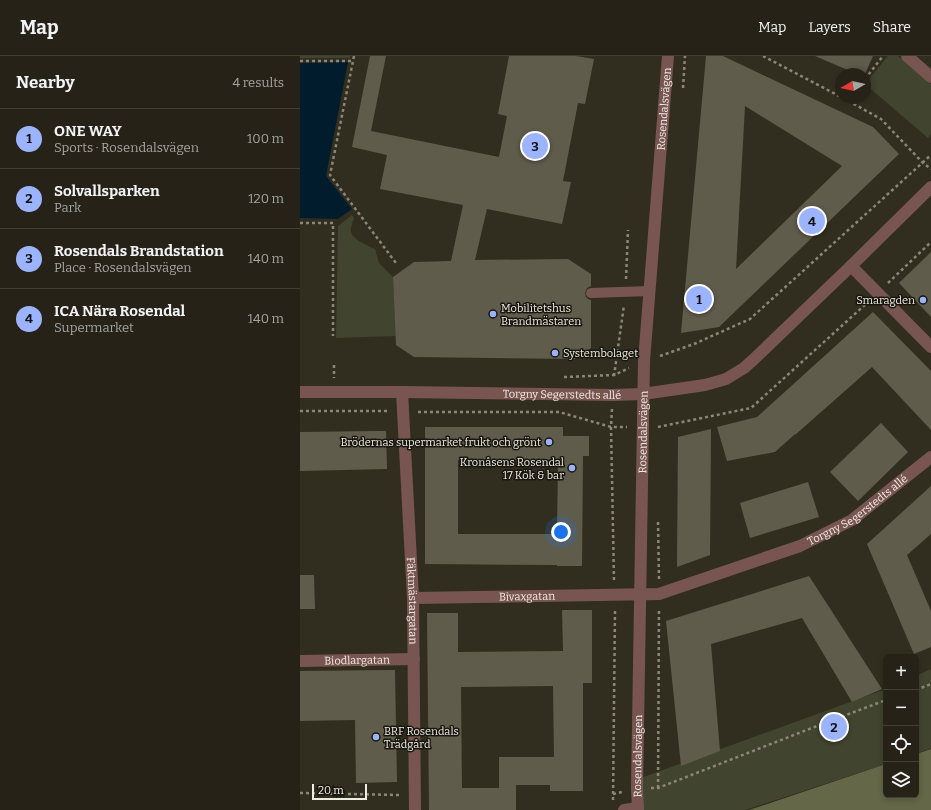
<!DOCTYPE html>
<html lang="en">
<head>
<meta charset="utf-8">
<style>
	:root { --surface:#262217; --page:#322f24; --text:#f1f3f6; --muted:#a4a4a1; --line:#423f36; --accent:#9cb4fd }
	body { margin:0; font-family:Bitter,serif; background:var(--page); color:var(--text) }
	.controls { position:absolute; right:12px; bottom:12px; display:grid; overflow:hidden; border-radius:6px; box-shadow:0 2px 6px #0003 }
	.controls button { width:36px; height:36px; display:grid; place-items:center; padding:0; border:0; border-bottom:1px solid var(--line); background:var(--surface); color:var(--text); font:20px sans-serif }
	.compass { position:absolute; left:535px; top:12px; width:36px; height:36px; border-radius:50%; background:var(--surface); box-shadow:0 2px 6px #0003; rotate:261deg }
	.scale { position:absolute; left:12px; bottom:10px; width:55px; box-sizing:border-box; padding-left:4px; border:2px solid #efede3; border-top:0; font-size:11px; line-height:14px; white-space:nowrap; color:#efede3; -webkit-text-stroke:3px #18160f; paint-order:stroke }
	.you { position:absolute; left:261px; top:476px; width:14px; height:14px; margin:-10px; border:3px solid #fff; border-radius:50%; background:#1a73e8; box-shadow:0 0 0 6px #1a73e833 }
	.badge { display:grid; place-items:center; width:26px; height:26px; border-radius:50%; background:var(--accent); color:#111; font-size:13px; font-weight:700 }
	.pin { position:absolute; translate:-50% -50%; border:2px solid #fff; box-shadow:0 1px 4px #0006 }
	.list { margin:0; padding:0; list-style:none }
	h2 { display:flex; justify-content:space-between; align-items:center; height:52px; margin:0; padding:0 16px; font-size:17px }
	h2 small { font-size:13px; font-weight:400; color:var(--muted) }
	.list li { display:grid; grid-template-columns:26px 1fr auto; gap:12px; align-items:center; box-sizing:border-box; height:60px; padding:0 16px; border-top:1px solid var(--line) }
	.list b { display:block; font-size:15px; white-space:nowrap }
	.list p { margin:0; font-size:13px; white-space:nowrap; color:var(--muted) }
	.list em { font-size:13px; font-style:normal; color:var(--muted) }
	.icon { flex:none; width:22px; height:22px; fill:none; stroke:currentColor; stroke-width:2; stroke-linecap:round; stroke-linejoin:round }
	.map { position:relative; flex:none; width:631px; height:754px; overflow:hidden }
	header { display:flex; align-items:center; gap:24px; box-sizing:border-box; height:56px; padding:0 20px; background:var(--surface); border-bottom:1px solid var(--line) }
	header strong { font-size:19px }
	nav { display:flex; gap:22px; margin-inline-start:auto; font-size:14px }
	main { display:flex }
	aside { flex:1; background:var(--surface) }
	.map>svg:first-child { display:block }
</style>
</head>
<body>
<header>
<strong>Map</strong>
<nav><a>Map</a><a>Layers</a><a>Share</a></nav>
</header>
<main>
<aside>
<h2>Nearby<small>4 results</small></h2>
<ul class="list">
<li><span class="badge">1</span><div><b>ONE WAY</b><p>Sports · Rosendalsvägen</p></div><em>100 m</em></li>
<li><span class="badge">2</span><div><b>Solvallsparken</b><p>Park</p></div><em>120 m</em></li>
<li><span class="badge">3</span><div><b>Rosendals Brandstation</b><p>Place · Rosendalsvägen</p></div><em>140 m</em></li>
<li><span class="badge">4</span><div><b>ICA Nära Rosendal</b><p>Supermarket</p></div><em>140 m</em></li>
</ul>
</aside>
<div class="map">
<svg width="631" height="754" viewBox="0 0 631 754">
	<rect width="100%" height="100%" fill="#322e1f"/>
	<g fill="#41442e">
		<rect x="0" y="0" width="50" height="2"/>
		<path d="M588,0H598L631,28V78L628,82L565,28Z"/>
		<path d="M52,159L54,162C53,166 50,172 51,175C51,183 69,190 75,193L79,207L93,221L96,280L36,282L38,170Z"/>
		<path d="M631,613V692L616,698V620Z"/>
		<path d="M586,633V708L445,754H340L341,722Z"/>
	</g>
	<path fill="#646848" d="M631,693V754H449L586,708V739H616V698Z"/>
	<path fill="#001c2d" d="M48,6L26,120L52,153L38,163L0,162V7Z"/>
	<g fill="#605c4c" fill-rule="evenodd">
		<path d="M70,0H86L71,75L199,101L207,60L198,58L209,0H276L294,3L285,48L278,47L263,125L271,126L262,168L187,153L175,204L268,203L291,218V230L287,232L285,237L286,241L288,243L291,244V292L275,303L114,301L96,289L93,221L114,206L151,205L163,149L80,133L87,99L52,91Z"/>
		<path d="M406,0H423L573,71L599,98L419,271L381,277ZM445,50L542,110L436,213Z"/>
		<path d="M515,0H573L565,18H557Z"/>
		<path d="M631,196V261L599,227Z"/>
		<path d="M573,256L631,315V374L572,311L495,379L494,378V379L475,396L427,405L417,371L457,361Z"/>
		<path d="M581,367L608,396L558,445L530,416Z"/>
		<path d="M125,371H263V380H289V400H283L282,510H257V509L125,508ZM158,404H258L257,478H158Z"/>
		<path d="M411,373L410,499L377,511L378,381Z"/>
		<path d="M76,375H86L87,413L0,415V376Z"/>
		<path d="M508,426L519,461L450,482L440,447Z"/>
		<path d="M631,430V478L607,499L631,555V591L614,598L567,488Z"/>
		<path d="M0,519H14L15,553H0Z"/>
		<path d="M509,520L582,633L552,646L502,562L411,588L420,695L381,710L366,565Z"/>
		<path d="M262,554H292V627H283V735H250V729H216V754H129L127,557H158V596L263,595ZM253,630L254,701H199V732H162L161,631Z"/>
		<path d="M95,614L97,726L56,727L55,664L0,665V615Z"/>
	</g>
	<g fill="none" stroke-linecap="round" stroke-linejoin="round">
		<g stroke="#8a877a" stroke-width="2.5" stroke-dasharray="3 3" stroke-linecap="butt">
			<path d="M54,0L30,119L96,207"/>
			<path d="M463,0L541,41"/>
			<path d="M0,5H53"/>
			<path d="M565,23L583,0"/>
			<path d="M383,32L385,0"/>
			<path d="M543,42L581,63L623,107L631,113"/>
			<path d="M0,167H33V280"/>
			<path d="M326,223L328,174"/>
			<path d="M588,227L631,186"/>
			<path d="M360,300L394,288L450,263L631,99"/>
			<path d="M34,309V322"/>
			<path d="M314,320L324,249"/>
			<path d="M264,321L314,319L329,312"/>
			<path d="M312,353L311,371L314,524"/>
			<path d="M0,355H89"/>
			<path d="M118,356H259L311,371H327"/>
			<path d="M358,371L451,352L567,247"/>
			<path d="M358,466L359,523"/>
			<path d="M616,634L631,628"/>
			<path d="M351,732H358L517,670L586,644"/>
			<path d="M358,732L359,552"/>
			<path d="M0,737L99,739"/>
			<path d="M313,738L322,736"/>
			<path d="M313,744L315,553"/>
		</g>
		<path stroke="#795552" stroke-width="10" d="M291,237L350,235"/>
		<g stroke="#795552" stroke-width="12">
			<path d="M607,0L631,21"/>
			<path d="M551,210L631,291"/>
			<path id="s1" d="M0,336H102L313,339L343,338L405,329L426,323L444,312L453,304L551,210L631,131"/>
			<path id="s2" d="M102,336L113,542L115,754"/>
			<path id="s3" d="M113,542L359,538L500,490L552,464L631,401"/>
			<path id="s4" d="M0,605L114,603"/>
			<path d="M324,754L338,752"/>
			<path id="s5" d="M338,754L337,732L344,305L368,0"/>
		</g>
	</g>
	<g fill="#9cb4fd" stroke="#18160f" stroke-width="1.5">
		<circle cx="623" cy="244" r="4"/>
		<circle cx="193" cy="258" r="4"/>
		<circle cx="255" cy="297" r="4"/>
		<circle cx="249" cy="386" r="4"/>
		<circle cx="272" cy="412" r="4"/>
		<circle cx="76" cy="681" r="4"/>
	</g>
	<g text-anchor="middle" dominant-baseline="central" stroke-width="3" stroke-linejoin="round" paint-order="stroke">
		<g font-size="11" fill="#efede3" stroke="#18160f">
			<text stroke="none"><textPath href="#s5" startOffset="702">Rosendalsvägen</textPath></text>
			<text stroke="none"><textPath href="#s1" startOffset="262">Torgny Segerstedts allé</textPath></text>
			<text stroke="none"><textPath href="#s5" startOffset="378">Rosendalsvägen</textPath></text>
			<text stroke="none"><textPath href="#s3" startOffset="463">Torgny Segerstedts allé</textPath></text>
			<text stroke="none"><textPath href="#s3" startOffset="114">Bivaxgatan</textPath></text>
			<text stroke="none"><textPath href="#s2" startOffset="209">Fäktmästargatan</textPath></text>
			<text stroke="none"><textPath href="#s4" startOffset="57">Biodlargatan</textPath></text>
			<text stroke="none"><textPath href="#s5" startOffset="54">Rosendalsvägen</textPath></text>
		</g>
		<g font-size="11" fill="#efede3" stroke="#18160f" text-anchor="end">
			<text x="615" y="244">Smaragden</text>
			<text x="201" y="252" text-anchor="start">Mobilitetshus<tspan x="201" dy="13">Brandmästaren</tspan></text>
			<text x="263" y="297" text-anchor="start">Systembolaget</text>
			<text x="241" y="386">Brödernas supermarket frukt och grönt</text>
			<text x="264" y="406">Kronåsens Rosendal<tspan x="264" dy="13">17 Kök &amp; bar</tspan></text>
			<text x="84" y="675" text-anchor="start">BRF Rosendals<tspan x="84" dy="13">Trädgård</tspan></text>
		</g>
	</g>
</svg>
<div class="controls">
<button>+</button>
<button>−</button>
<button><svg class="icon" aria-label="locate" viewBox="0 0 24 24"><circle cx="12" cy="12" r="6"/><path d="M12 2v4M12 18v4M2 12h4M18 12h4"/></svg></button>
<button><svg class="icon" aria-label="layers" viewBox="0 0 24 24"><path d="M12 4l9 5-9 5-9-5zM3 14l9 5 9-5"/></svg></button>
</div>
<svg class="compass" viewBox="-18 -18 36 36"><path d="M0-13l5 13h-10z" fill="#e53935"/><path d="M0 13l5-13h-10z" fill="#a4a4a1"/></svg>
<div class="scale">20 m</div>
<div class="you"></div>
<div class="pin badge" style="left:399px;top:243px">1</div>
<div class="pin badge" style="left:534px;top:671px">2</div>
<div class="pin badge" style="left:235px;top:90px">3</div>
<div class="pin badge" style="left:512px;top:165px">4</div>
</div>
</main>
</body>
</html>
